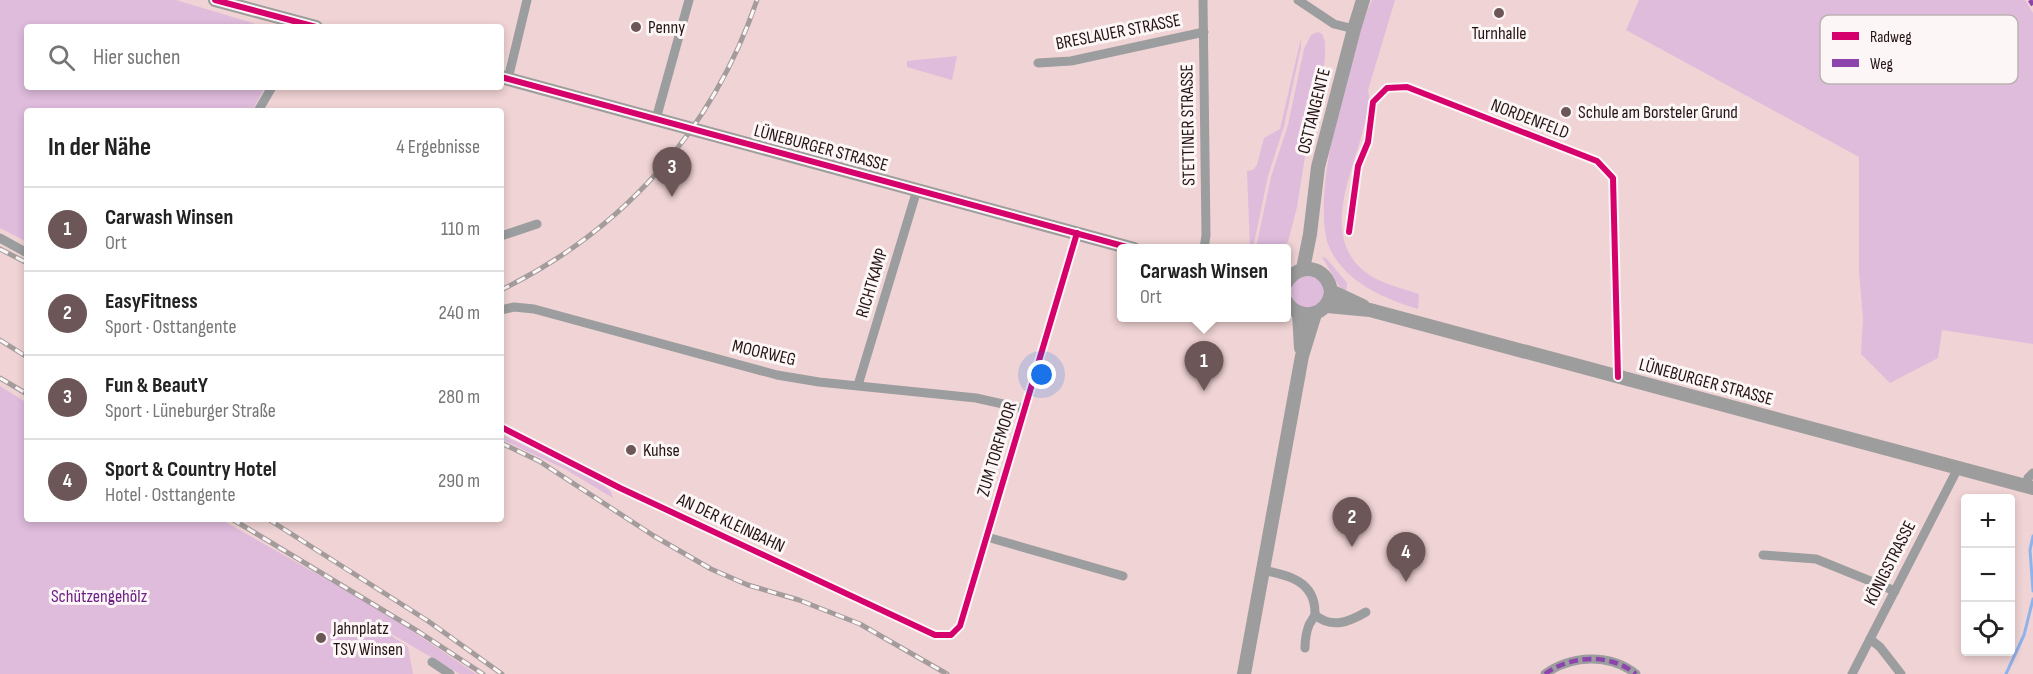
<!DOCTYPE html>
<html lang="de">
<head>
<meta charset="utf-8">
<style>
	:root { --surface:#fff; --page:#f6f6f6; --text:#222; --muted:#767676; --line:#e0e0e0; --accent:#6c5657 }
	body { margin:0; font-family:"Sofia Sans Condensed",sans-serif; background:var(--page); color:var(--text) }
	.controls { position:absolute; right:18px; bottom:18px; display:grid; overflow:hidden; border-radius:6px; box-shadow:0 3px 9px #0003 }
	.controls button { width:54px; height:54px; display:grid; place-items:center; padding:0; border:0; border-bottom:2px solid var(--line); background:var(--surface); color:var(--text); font:30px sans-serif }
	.you { position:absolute; left:1042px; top:375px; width:21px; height:21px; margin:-15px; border:4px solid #fff; border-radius:50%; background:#1a73e8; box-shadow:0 0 0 9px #1a73e833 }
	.badge { display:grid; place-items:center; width:39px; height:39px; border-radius:50%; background:var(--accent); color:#fff; font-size:20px; font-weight:700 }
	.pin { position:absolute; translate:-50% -50px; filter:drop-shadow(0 2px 3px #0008) }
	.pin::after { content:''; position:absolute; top:32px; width:21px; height:18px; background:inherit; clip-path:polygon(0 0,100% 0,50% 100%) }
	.popup { position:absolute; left:1117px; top:244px; width:174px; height:78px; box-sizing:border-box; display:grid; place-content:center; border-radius:6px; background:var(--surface); filter:drop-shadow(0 2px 4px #0005); font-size:20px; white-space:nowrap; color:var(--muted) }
	.popup b { font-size:22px; color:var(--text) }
	.popup::after { content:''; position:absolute; left:50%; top:100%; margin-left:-12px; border:12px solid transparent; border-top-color:var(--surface) }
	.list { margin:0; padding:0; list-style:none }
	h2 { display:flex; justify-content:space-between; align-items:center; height:78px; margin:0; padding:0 24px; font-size:26px }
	h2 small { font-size:20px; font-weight:400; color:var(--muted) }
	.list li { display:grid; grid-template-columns:39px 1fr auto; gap:18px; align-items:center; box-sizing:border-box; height:84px; padding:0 24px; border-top:2px solid var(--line) }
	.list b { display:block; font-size:22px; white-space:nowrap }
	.list p { margin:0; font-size:20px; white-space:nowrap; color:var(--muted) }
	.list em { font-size:20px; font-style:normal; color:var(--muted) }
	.icon { flex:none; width:33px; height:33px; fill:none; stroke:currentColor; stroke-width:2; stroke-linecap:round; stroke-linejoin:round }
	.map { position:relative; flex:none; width:2033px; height:674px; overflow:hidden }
	.search { position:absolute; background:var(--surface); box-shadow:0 3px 9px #0003; left:24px; top:24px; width:480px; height:66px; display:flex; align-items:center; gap:15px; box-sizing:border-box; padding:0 21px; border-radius:6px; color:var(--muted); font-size:22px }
	.panel { position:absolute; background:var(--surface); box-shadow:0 3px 9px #0003; left:24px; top:108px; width:480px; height:414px; border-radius:6px }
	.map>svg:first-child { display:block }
</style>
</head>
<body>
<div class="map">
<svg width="2033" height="674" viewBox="0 0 2033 674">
	<rect width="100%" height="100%" fill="#f0d3d4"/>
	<g fill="#dfbbdc">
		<path d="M0,0H176L266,27H27V87H265L252,111H27V242L0,228Z"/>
		<path d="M1372,0H1395L1368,90L1370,102C1367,114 1364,126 1361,138C1349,179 1323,238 1364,271C1378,283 1401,288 1419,294L1418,309C1383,298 1347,283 1330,249C1308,203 1351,48 1372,0Z"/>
		<path d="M1639,0H2025L2033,13V344L1942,330L1938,358L1890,383L1861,354L1863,318L1859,271V157L1626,30Z"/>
		<path d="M1318,32L1322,34L1325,42V59L1305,156L1297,207L1288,242L1282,248H1256L1271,177L1288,125L1304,49L1311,35Z"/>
		<path d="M1301,38V47L1284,126L1268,176L1253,248H1250L1247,171L1253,170L1257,165L1264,138L1280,129Z"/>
		<path d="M957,56L952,80L907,67V61Z"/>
		<path d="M1322,257L1326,258L1347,283L1346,293L1339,286Z"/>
		<path d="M1315,275L1326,289L1321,305L1304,309C1282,295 1290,276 1315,275Z"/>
		<path d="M0,386L27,403V519H220L349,592L412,631L476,674H460L366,619L408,647L413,674H0Z"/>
		<path d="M501,434L603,484L611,492L613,498L565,469L501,439Z"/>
	</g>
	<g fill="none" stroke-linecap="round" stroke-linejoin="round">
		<g stroke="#8eb2ec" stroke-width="3">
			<path d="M2033,536L2030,550L2033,591"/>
			<path d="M2006,674L2024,635L2033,599"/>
		</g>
		<g stroke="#9b9d9e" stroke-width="9">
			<path d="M1203,0L1206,235L1204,249"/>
			<path d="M1298,0L1334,24L1354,29"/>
			<path d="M1038,63L1071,61L1204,32"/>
			<path d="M508,79L527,0"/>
			<path d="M258,111L272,87"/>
			<path d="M656,119L689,0"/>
			<path d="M1349,232L1358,166L1368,142L1373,102L1387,88L1407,87L1597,161L1613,178L1618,377"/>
			<path d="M501,236L537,224"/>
			<path d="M0,238L27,253"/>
			<path d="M501,310L514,307L534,309L777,375L819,382L976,398L1025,409"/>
			<path d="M858,385L917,190"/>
			<path d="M501,427L620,488L935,635H951L960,626L1077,233"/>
			<path d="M2025,486L2028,478L2033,473"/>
			<path d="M987,537L1123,576"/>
			<path d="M1763,555L1816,559L1895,591"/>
			<path d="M1262,570C1287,575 1315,580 1315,613C1315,617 1311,621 1309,625C1306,633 1305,640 1305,648"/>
			<path d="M1315,615C1332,629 1349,622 1366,612"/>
			<path d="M1870,639L1880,647L1901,674"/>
			<path d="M432,662L450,674"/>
			<path d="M1545,674C1571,655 1610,653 1636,674"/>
			<path d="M1852,674L1958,468"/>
		</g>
		<g stroke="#9d9d9d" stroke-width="14">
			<path d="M215,0L316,27"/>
			<path d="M501,77L1134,249"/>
			<path d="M1303,269L1310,234L1318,167L1354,29L1363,0"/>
			<path d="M1286,283C1299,261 1327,266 1331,291C1329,316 1299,323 1286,301"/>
			<path d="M1331,291L1363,306"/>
			<path d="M1327,306L1370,310L2033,488"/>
			<path d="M1299,313L1301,348"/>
			<path d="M1244,674L1302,356L1315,314"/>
		</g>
		<g stroke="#a49c9c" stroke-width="5">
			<g id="rail">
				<path d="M0,249L27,263"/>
				<path d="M501,290C624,230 713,129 757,0"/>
				<path d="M0,340L27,357"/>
				<path d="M0,378L27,394"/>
				<path d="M501,443L539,461L654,536L711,569L748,585L799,600L860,624L947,674"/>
				<path d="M232,519L419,632L483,674"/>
				<path d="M268,519L428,621L502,674"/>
			</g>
		</g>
		<use href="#rail" stroke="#fcf6f6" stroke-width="3" stroke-dasharray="9" stroke-linecap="butt"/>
		<g stroke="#8e44ad" stroke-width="4.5" stroke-dasharray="9 4.5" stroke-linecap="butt">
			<path d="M2030,0L2033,5"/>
			<path d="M1545,674C1571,655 1610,653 1636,674"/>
		</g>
		<g stroke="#fcf6f6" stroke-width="10">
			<g id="cycleway">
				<path d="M215,0L316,27"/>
				<path d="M501,77L1134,249"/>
				<path d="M1349,232L1358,166L1368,142L1373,102L1387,88L1407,87L1597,161L1613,178L1618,377"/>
				<path d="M501,427L620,488L935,635H951L960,626L1077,233"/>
			</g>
		</g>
		<use href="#cycleway" stroke="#d6006c" stroke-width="6"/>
	</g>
	<g fill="#6c5657" stroke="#fcf6f6" stroke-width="2">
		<circle cx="1499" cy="13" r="6"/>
		<circle cx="636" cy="27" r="6"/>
		<circle cx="1566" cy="112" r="6"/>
		<circle cx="631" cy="450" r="6"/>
		<circle cx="321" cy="638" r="6"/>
	</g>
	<g text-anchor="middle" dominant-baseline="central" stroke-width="6" stroke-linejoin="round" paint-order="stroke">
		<g font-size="18" fill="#251314" stroke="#fcf6f6" text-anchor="start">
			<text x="648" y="27">Penny</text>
			<text x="1499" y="33" text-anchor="middle">Turnhalle</text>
			<text x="1578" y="112">Schule am Borsteler Grund</text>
			<text x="643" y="450">Kuhse</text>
			<text x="333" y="628">Jahnplatz<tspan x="333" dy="21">TSV Winsen</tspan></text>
		</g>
		<g font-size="18" fill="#251314" stroke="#fcf6f6">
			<text transform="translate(1118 32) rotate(-11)">BRESLAUER STRASSE</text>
			<text transform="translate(1314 111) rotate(-76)">OSTTANGENTE</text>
			<text transform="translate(1530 119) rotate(21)">NORDENFELD</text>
			<text transform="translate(1188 125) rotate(-91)">STETTINER STRASSE</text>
			<text transform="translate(821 148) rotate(15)">LÜNEBURGER STRASSE</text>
			<text transform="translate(872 283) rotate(-73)">RICHTKAMP</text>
			<text transform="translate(764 353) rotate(13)">MOORWEG</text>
			<text transform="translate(1706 382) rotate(15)">LÜNEBURGER STRASSE</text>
			<text transform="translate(997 449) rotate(-73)">ZUM TORFMOOR</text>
			<text transform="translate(731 523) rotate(25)">AN DER KLEINBAHN</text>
			<text transform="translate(1890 563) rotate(-63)">KÖNIGSTRASSE</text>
		</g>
		<g font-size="18" fill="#6c1f87" stroke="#fcf6f6">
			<text x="99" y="596">Schützengehölz</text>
		</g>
	</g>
	<rect x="1820" y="15" width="198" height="69" rx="9" fill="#fcf6f6" stroke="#bcb2b2" stroke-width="1.5"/>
	<rect x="1832" y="32" width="27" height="8" fill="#d6006c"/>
	<rect x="1832" y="59" width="27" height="8" fill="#8e44ad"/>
	<g font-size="16" fill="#251314">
		<text x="1870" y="42">Radweg</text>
		<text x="1870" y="69">Weg</text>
	</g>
</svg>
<div class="controls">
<button>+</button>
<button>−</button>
<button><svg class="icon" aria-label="locate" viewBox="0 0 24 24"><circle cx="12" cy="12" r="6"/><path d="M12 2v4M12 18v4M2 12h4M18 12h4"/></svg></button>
</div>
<div class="you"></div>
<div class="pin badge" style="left:1204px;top:391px">1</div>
<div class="popup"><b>Carwash Winsen</b>Ort</div>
<div class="pin badge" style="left:1352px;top:547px">2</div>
<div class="pin badge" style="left:672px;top:197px">3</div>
<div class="pin badge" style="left:1406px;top:582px">4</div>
<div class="search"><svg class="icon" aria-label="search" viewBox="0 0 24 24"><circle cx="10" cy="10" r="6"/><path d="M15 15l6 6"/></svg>Hier suchen</div>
<section class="panel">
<h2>In der Nähe<small>4 Ergebnisse</small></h2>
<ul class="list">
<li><span class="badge">1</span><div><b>Carwash Winsen</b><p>Ort</p></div><em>110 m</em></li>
<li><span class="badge">2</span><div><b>EasyFitness</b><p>Sport · Osttangente</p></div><em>240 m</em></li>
<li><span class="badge">3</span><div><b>Fun &amp; BeautY</b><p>Sport · Lüneburger Straße</p></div><em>280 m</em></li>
<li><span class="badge">4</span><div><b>Sport &amp; Country Hotel</b><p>Hotel · Osttangente</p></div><em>290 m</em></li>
</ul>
</section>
</div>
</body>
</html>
